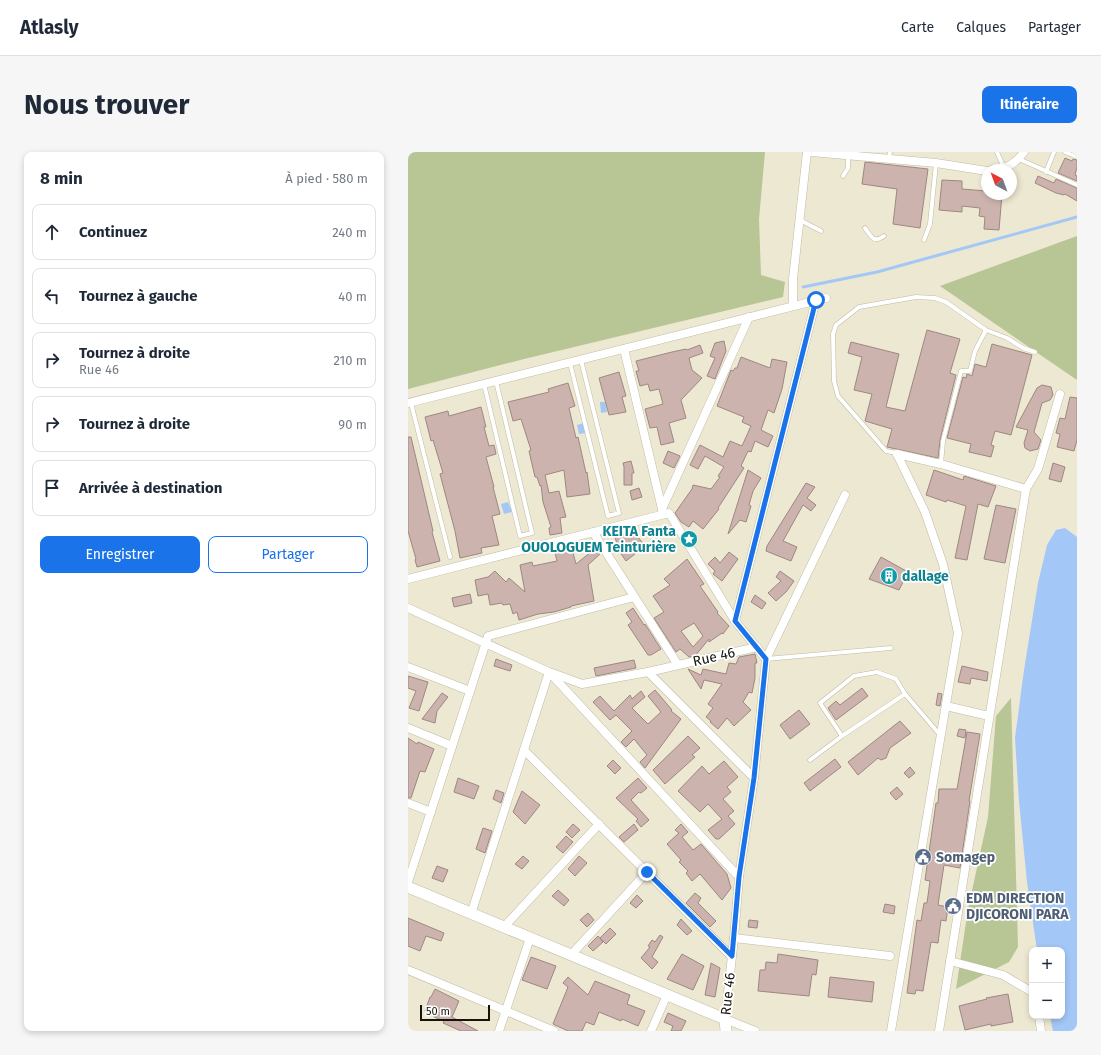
<!DOCTYPE html>
<html lang="fr">
<head>
<meta charset="utf-8">
<style>
	:root { --surface:#fff; --page:#f6f6f7; --text:#1f2937; --muted:#747a83; --line:#e0e1e3; --accent:#1a73e8 }
	body { margin:0; font-family:"Fira Sans",sans-serif; background:var(--page); color:var(--text) }
	.controls { position:absolute; right:12px; bottom:12px; display:grid; overflow:hidden; border-radius:8px; box-shadow:0 2px 6px #0003 }
	.controls button { width:36px; height:36px; display:grid; place-items:center; padding:0; border:0; border-bottom:1px solid var(--line); background:var(--surface); color:var(--text); font:20px sans-serif }
	.compass { position:absolute; left:573px; top:12px; width:36px; height:36px; border-radius:50%; background:var(--surface); box-shadow:0 2px 6px #0003; rotate:319deg }
	.scale { position:absolute; left:12px; bottom:10px; width:70px; box-sizing:border-box; padding-left:4px; border:2px solid #15130c; border-top:0; font-size:11px; line-height:14px; white-space:nowrap; color:#15130c; -webkit-text-stroke:3px #fff; paint-order:stroke }
	.stop { position:absolute; width:12px; height:12px; margin:-9px; border:3px solid #1a73e8; border-radius:50%; background:#fff }
	.stop.end { background:#1a73e8; border-color:#fff; box-shadow:0 1px 4px #0008 }
	.list { margin:0; padding:0; list-style:none }
	h2 { display:flex; justify-content:space-between; align-items:center; height:52px; margin:0; padding:0 16px; font-size:17px }
	h2 small { font-size:13px; font-weight:400; color:var(--muted) }
	.list li { display:grid; grid-template-columns:26px 1fr auto; gap:12px; align-items:center; box-sizing:border-box; height:56px; margin:0 8px 8px; padding:0 8px; border:1px solid var(--line); border-radius:8px }
	.list b { display:block; font-size:15px; white-space:nowrap }
	.list p { margin:0; font-size:13px; white-space:nowrap; color:var(--muted) }
	.list em { font-size:13px; font-style:normal; color:var(--muted) }
	.actions { display:flex; gap:8px; padding:12px 16px }
	.actions a { flex:1; padding:9px 0; border:1px solid var(--accent); border-radius:8px; text-align:center; font-size:14px; color:var(--accent) }
	.actions .main { background:var(--accent); color:#fff }
	.icon { flex:none; width:22px; height:22px; fill:none; stroke:currentColor; stroke-width:2; stroke-linecap:round; stroke-linejoin:round }
	.map { position:relative; flex:none; width:669px; height:879px; overflow:hidden; border-radius:8px }
	header { display:flex; align-items:center; gap:24px; box-sizing:border-box; height:56px; padding:0 20px; background:var(--surface); border-bottom:1px solid var(--line) }
	header strong { font-size:19px }
	nav { display:flex; gap:22px; margin-inline-start:auto; font-size:14px }
	.intro { display:flex; align-items:center; justify-content:space-between; box-sizing:border-box; height:96px; padding:0 24px }
	h1 { margin:0; font-size:28px }
	.button { padding:10px 18px; border-radius:8px; background:var(--accent); color:#fff; font-size:14px; font-weight:700 }
	main { display:flex; gap:24px; padding:0 24px }
	aside { flex:1; background:var(--surface); border-radius:8px; box-shadow:0 2px 6px #0003 }
	.map>svg:first-child { display:block }
</style>
</head>
<body>
<header>
<strong>Atlasly</strong>
<nav><a>Carte</a><a>Calques</a><a>Partager</a></nav>
</header>
<div class="intro"><h1>Nous trouver</h1><a class="button">Itinéraire</a></div>
<main>
<aside>
<h2>8 min<small>À pied · 580 m</small></h2>
<ul class="list">
<li><svg class="icon" aria-label="ahead" viewBox="0 0 24 24"><path d="M12 20V5M6 11l6-6 6 6"/></svg><div><b>Continuez</b></div><em>240 m</em></li>
<li><svg class="icon" aria-label="left" viewBox="0 0 24 24"><path d="M17 20v-9H6M10 6l-5 5 5 5"/></svg><div><b>Tournez à gauche</b></div><em>40 m</em></li>
<li><svg class="icon" aria-label="right" viewBox="0 0 24 24"><path d="M7 20v-9h11M14 6l5 5-5 5"/></svg><div><b>Tournez à droite</b><p>Rue 46</p></div><em>210 m</em></li>
<li><svg class="icon" aria-label="right" viewBox="0 0 24 24"><path d="M7 20v-9h11M14 6l5 5-5 5"/></svg><div><b>Tournez à droite</b></div><em>90 m</em></li>
<li><svg class="icon" aria-label="arrive" viewBox="0 0 24 24"><path d="M6 21V4h12l-3 4 3 4H6"/></svg><div><b>Arrivée à destination</b></div></li>
</ul>
<div class="actions"><a class="main">Enregistrer</a><a>Partager</a></div>
</aside>
<div class="map">
<svg width="669" height="879" viewBox="0 0 669 879">
	<rect width="100%" height="100%" fill="#ede8d2"/>
	<g fill="#b8c595">
		<path d="M0,0H357L351,67L353,123L377,130L375,145L116,207L0,237Z"/>
		<path d="M669,84V228L532,134Z"/>
		<path d="M603,546L610,795L601,810L548,837L560,757L580,665L588,564Z"/>
	</g>
	<g fill="#a3c7f6">
		<path d="M192,250H197L199,260L193,261Z"/>
		<path d="M176,271L178,281L171,282L169,273Z"/>
		<path d="M100,350L104,360L96,362L93,352Z"/>
		<path d="M657,376L669,385V879H645L642,864H654V798H629L619,730L611,649L607,586L616,518L630,431L639,393L648,378Z"/>
	</g>
	<g fill="none" stroke-linecap="round" stroke-linejoin="round">
		<path stroke="#a3c7f6" stroke-width="3" d="M395,135L469,120L669,65"/>
	</g>
	<g fill="#ccb3ae" stroke="#9e8782" fill-rule="evenodd">
		<path d="M657,6L664,9L665,7L669,8V15L667,23L669,24V29L650,21Z"/>
		<path d="M457,10L520,17L512,76L485,72L489,37L454,32Z"/>
		<path d="M630,24L646,31L648,27L669,36V49L657,42L656,43L648,41L627,31Z"/>
		<path d="M534,28L554,29V37L579,39V42H594L591,78L576,77L577,65L571,64L572,56L554,54V60L531,58Z"/>
		<path d="M519,178L552,187L542,221L548,223L532,288L530,306L479,295L484,277L457,269L464,242L446,238L454,205L440,201L443,190L491,202L478,255L497,259Z"/>
		<path d="M316,189L318,199L307,227L299,224L307,206L302,204L307,191Z"/>
		<path d="M584,192L624,203L603,283L587,279L583,293L586,294L583,305L561,300L563,292L539,286L555,225L558,226L559,222L564,224L567,212L578,215Z"/>
		<path d="M292,193L295,201L281,206L284,218L294,226L273,248L278,266L261,271L266,290L253,293L249,275L242,276L237,257L255,252L251,237L242,239L240,232L232,234L228,219H231L228,209L264,200L278,197L279,198Z"/>
		<path d="M333,205L362,216L364,207L379,210L374,237L366,261L360,258L353,278L365,284L360,295L347,289L343,300L340,299L333,314L336,316L310,356L311,357L295,377L285,369L281,375L273,370L267,361L284,337L285,333L303,337L312,325L310,324L316,315L297,304L290,317L282,313L292,293L315,305L322,289L334,294L343,274L334,270L336,265L309,254L323,218L325,219L327,216H329Z"/>
		<path d="M211,220L218,244L214,245L218,260L201,263L191,226Z"/>
		<path d="M160,231L167,254L161,256L168,286L170,285L178,321L179,320L182,342L159,345L156,318L137,323L141,341L151,339L158,365L152,366L154,381L142,383L141,376L143,375L135,350L133,333L132,334L129,325H127L121,299L123,298L113,267L105,269L100,250L141,240L140,237Z"/>
		<path d="M634,233L643,235L645,243L642,248L634,251L626,280L633,288L630,297L622,299L617,296L616,291L620,278L608,275L629,236Z"/>
		<path d="M662,245L669,246V288L666,299L649,295L652,282L648,281L652,266L657,267Z"/>
		<path d="M73,255L78,275H76L81,294L86,293L88,302L78,305L86,335H85L92,362L84,364L91,393L73,396L74,401L52,406L47,379L32,322L35,321L25,288L23,289L17,265L40,259L41,264Z"/>
		<path d="M0,285H3L25,379L24,380L32,409L9,415L7,408L8,407L0,379Z"/>
		<path d="M260,299L272,304L266,316L255,311Z"/>
		<path d="M223,309L226,321H224V333H216V315L215,311Z"/>
		<path d="M645,311L657,315L653,330L641,327Z"/>
		<path d="M340,318L353,326L345,339L341,353L343,354L338,370L332,368L320,382Z"/>
		<path d="M526,318L555,328L556,324L588,334L580,355L570,352L559,408L547,406L558,354L539,348L538,350L518,343Z"/>
		<path d="M398,331L407,335L399,346L408,353L403,359L395,353L375,389L389,395L383,409L358,399L359,394Z"/>
		<path d="M231,336L234,345L224,348L222,339Z"/>
		<path d="M588,353L608,357L597,411L576,407Z"/>
		<path d="M226,380L237,394L218,409L207,393L209,392L207,385Z"/>
		<path d="M188,396L192,402L180,413L186,449L163,454V455L146,460L130,462L111,468L109,460L105,462L102,452L95,453L94,451L82,453L80,442L70,444L67,428L80,425L87,419L98,430L101,426L117,440L112,413L124,410L125,414L149,409L147,401L164,397L168,412Z"/>
		<path d="M321,400L330,407L314,429L305,422L307,419L300,412L307,405L312,411Z"/>
		<path d="M473,405L500,420L491,438L461,427Z"/>
		<path d="M279,407L296,432L292,434L310,460L309,461L321,474L315,482L314,481L301,490V487L287,504L281,505L272,497L268,500L246,466L256,460L245,444L262,433L256,427ZM286,471L295,484L285,495L273,479Z"/>
		<path d="M372,419L386,429L378,440L368,449L360,441L373,429L368,425Z"/>
		<path d="M62,442L64,451L46,455L44,446Z"/>
		<path d="M347,443L358,451L354,457L343,450Z"/>
		<path d="M225,456L236,473L237,472L253,497L243,503H240L220,473L224,470L218,461Z"/>
		<path d="M347,502L349,511H347V526L344,541L341,540L335,550L343,558L326,574L319,566L310,577L302,570L303,569L298,565L305,556L300,552L314,532L296,528L293,537L280,517L293,523L295,517L318,522L321,511L328,512L331,505Z"/>
		<path d="M88,507L104,513L102,519L86,514Z"/>
		<path d="M226,508L228,516L188,524L186,516Z"/>
		<path d="M554,514L580,520L579,529L563,526L562,532L550,530Z"/>
		<path d="M0,524L20,530L11,559L1,556L8,539L0,536Z"/>
		<path d="M454,536L460,544L428,568L420,556L428,549L432,553Z"/>
		<path d="M247,538L264,558L263,559L273,567L237,616L232,610L239,603L226,587L218,595L213,590L224,579L208,563L202,568L185,550L192,544L206,559L222,543L224,547L233,539L237,545L224,556L240,572L253,560L240,544Z"/>
		<path d="M34,541L40,545L29,559L27,571L14,567Z"/>
		<path d="M530,541L534,542L532,554L528,553Z"/>
		<path d="M391,558L402,572L382,587L372,573Z"/>
		<path d="M492,569L503,581L482,596L478,606L473,608L470,606L450,623L440,610Z"/>
		<path d="M551,577L558,578L557,586L549,584Z"/>
		<path d="M559,580L572,582L561,649H562L552,716L536,713L530,753L540,755L538,769L533,768L530,791L523,790L515,839L508,838L507,842L499,841L509,768L513,769L516,751H519L522,729L517,728L528,651H530L531,637H549Z"/>
		<path d="M280,584L292,596L284,603L287,605L257,632L245,618Z"/>
		<path d="M0,586L9,592L10,590L26,597L17,620L12,619L3,646H0Z"/>
		<path d="M427,607L433,615L402,639L396,631Z"/>
		<path d="M205,608L213,616L207,622L199,614Z"/>
		<path d="M316,609L330,625L319,635L323,640L315,647L326,659L320,664L327,672L311,687H308L300,678L314,667L300,652L292,660L270,639L294,614L301,622Z"/>
		<path d="M502,615L507,621L501,626L496,621Z"/>
		<path d="M50,626L71,634L66,647L46,640Z"/>
		<path d="M230,626L239,636L233,641L231,640L223,648L241,668L233,675L228,669L230,667L208,646Z"/>
		<path d="M489,635L495,642L488,648L482,641Z"/>
		<path d="M88,638L96,641L93,651L85,647Z"/>
		<path d="M114,639L132,653L117,672L105,660Z"/>
		<path d="M165,672L172,678L164,686L158,680Z"/>
		<path d="M226,672L230,678L216,690L211,685Z"/>
		<path d="M273,672L280,680L274,685L285,698L293,692L319,722L323,736L314,748L292,722L284,729L278,721L280,719L271,710L273,708L259,692L271,681L267,678Z"/>
		<path d="M75,676L84,679L77,701L68,697Z"/>
		<path d="M158,684L165,690L155,701L148,695Z"/>
		<path d="M115,704L121,709L114,717L107,712Z"/>
		<path d="M171,704L179,711L167,724L160,717Z"/>
		<path d="M29,714L40,718L35,730L24,726Z"/>
		<path d="M150,738L161,748L156,754L144,744Z"/>
		<path d="M287,741L293,746L290,751L308,769L302,775L278,751Z"/>
		<path d="M229,743L235,749L228,756L222,751Z"/>
		<path d="M477,752L487,754L486,762L475,760Z"/>
		<path d="M180,761L186,768L179,775L172,768Z"/>
		<path d="M0,766L36,781L33,789L18,784L12,799L0,794Z"/>
		<path d="M273,767L284,779L279,783L269,773Z"/>
		<path d="M341,768L350,769L349,776L340,775Z"/>
		<path d="M202,776L208,782L198,792L192,786Z"/>
		<path d="M252,783L255,785L244,805L250,810L244,817L233,806L242,795L240,794L244,788L247,790Z"/>
		<path d="M190,784L195,790L185,799L180,794Z"/>
		<path d="M274,802L296,814L285,838L259,827Z"/>
		<path d="M370,802L410,808L408,823L404,822L401,844L350,839L352,818H357L358,810L369,811Z"/>
		<path d="M123,805L148,814L139,837L114,828Z"/>
		<path d="M303,811L312,816L307,845L297,843Z"/>
		<path d="M160,825L180,843L187,829L222,843L219,852L237,859L230,874L214,867L213,869L191,860L186,873L178,870L174,879H160L145,872L160,835L155,831Z"/>
		<path d="M422,825L466,830L464,850L420,845Z"/>
		<path d="M27,837L51,849L44,865L70,879H53L35,871L36,869L26,865L27,862L17,859L22,845H23Z"/>
		<path d="M600,842L605,870L583,874V872L557,878L551,854L579,847L578,846Z"/>
		<path d="M260,861L278,869L273,879H263L265,874L256,870Z"/>
	</g>
	<g fill="none" stroke-linecap="round" stroke-linejoin="round">
		<g stroke="#c0bba6" stroke-width="5">
			<g id="lane">
				<path d="M589,0L596,16"/>
				<path d="M657,0L669,5"/>
				<path d="M481,6L482,0"/>
				<path d="M611,7L669,33"/>
				<path d="M638,20L646,0"/>
				<path d="M435,24L440,16V2"/>
				<path d="M392,68L413,79"/>
				<path d="M457,76C463,84 465,92 476,84"/>
				<path d="M516,88L522,72L528,11"/>
				<path d="M162,211L200,364L211,361L173,208"/>
				<path d="M76,232L112,384L124,381L88,229"/>
				<path d="M3,251L42,405"/>
				<path d="M489,301L478,299L430,244L426,229L425,182L428,173L451,155L508,145L527,146L538,150L578,178L599,186L615,196L627,200"/>
				<path d="M533,312L535,289L553,219H562L567,199L578,178"/>
				<path d="M358,507L483,496"/>
				<path d="M497,542L488,527L469,520L446,524L412,551L434,584L497,542L533,584"/>
				<path d="M402,608L434,584"/>
			</g>
		</g>
		<g stroke="#c0bba6" stroke-width="9">
			<g id="street">
				<path d="M403,0L528,11L579,19"/>
				<path d="M584,18C600,16 606,13 616,0"/>
				<path d="M385,154V127L399,0"/>
				<path d="M216,197L254,357"/>
				<path d="M0,251L418,146"/>
				<path d="M489,302L533,312L618,337"/>
				<path d="M254,357L341,165"/>
				<path d="M185,380L270,513"/>
				<path d="M0,427L261,361L327,469L358,507"/>
				<path d="M0,456L141,520L331,725"/>
				<path d="M327,469L408,148"/>
				<path d="M0,515L62,539"/>
				<path d="M240,520L346,626"/>
				<path d="M144,521L174,532L240,520L349,495"/>
				<path d="M538,554L581,564"/>
				<path d="M0,576L44,594"/>
				<path d="M116,598L323,804"/>
				<path d="M0,651L23,660"/>
				<path d="M0,730L80,484L226,445"/>
				<path d="M63,762L141,520"/>
				<path d="M96,775L191,672"/>
				<path d="M326,786L482,804"/>
				<path d="M163,803L239,720"/>
				<path d="M542,809L595,823L624,840"/>
				<path d="M0,818L146,879"/>
				<path d="M631,864L633,879"/>
				<path d="M91,879L122,786"/>
				<path d="M243,879L259,843"/>
				<path d="M347,879L317,867L326,786L331,725L346,626L358,507L437,343"/>
				<path d="M483,879L550,481L535,412L517,360L489,302"/>
				<path d="M531,879L618,337L630,317L652,242"/>
			</g>
		</g>
		<g stroke="#c0bba6" stroke-width="12">
			<path id="secondary" d="M0,735L317,867L318,879"/>
		</g>
		<use href="#lane" stroke="#fff" stroke-width="4"/>
		<use href="#street" stroke="#fff" stroke-width="8"/>
		<use href="#secondary" stroke="#fff" stroke-width="11"/>
	</g>
	<g fill="none" stroke-linecap="round" stroke-linejoin="round">
		<path stroke="#1a73e8" stroke-width="5" d="M239,720L324,804L331,725L346,626L358,507L327,469L408,148"/>
	</g>
	<defs>
		<g id="sight-disc" transform="scale(0.9)"><circle r="9.5" fill="#0f9aa8" stroke="#fff"/><path d="M0-6L1.8-2.2L6-1.7L2.9 1.2L3.7 5.4L0 3.3L-3.7 5.4L-2.9 1.2L-6-1.7L-1.8-2.2Z" fill="#fff"/></g>
		<g id="building-disc" transform="scale(0.9)"><circle r="9.5" fill="#0f9aa8" stroke="#fff"/><path d="M-4-6H4V6H1V3H-1V6H-4ZM-2.5-4.3h1.7v1.8h-1.7ZM.8-4.3h1.7v1.8H.8ZM-2.5-1h1.7V.8h-1.7ZM.8-1h1.7V.8H.8Z" fill="#fff"/></g>
		<g id="civic-disc" transform="scale(0.9)"><circle r="9.5" fill="#5c6f8a" stroke="#fff"/><path d="M-.6-6.5H3V-4.5H.6V-3L4-1V1h2V6H-6V1h2V-1L-.6-3ZM-1.2 2.5V6h2.4V2.5Z" fill="#fff"/></g>
	</defs>
	<g fill-rule="evenodd">
		<use href="#sight-disc" x="281" y="387"/>
		<use href="#building-disc" x="481" y="424"/>
		<use href="#civic-disc" x="515" y="705"/>
		<use href="#civic-disc" x="545" y="754"/>
	</g>
	<g text-anchor="middle" dominant-baseline="central" stroke-width="3.5" stroke-linejoin="round" paint-order="stroke">
		<g font-size="14" font-weight="bold" fill="#0d838f" stroke="#fff" text-anchor="end">
			<text x="268" y="379">KEITA Fanta<tspan x="268" dy="16">OUOLOGUEM Teinturière</tspan></text>
			<text x="494" y="424" text-anchor="start">dallage</text>
		</g>
		<g font-size="14" fill="#15130c" stroke="#fff">
			<text transform="translate(306 505) rotate(-13)">Rue 46</text>
			<text transform="translate(320 842) rotate(-84)">Rue 46</text>
		</g>
		<g font-size="14" font-weight="bold" fill="#4e5e75" stroke="#fff" text-anchor="start">
			<text x="528" y="705">Somagep</text>
			<text x="558" y="746">EDM DIRECTION<tspan x="558" dy="16">DJICORONI PARA</tspan></text>
		</g>
	</g>
</svg>
<div class="controls">
<button>+</button>
<button>−</button>
</div>
<svg class="compass" viewBox="-18 -18 36 36"><path d="M0-13l5 13h-10z" fill="#e53935"/><path d="M0 13l5-13h-10z" fill="#747a83"/></svg>
<div class="scale">50 m</div>
<div class="stop" style="left:408px;top:148px"></div>
<div class="stop end" style="left:239px;top:720px"></div>
</div>
</main>
</body>
</html>
